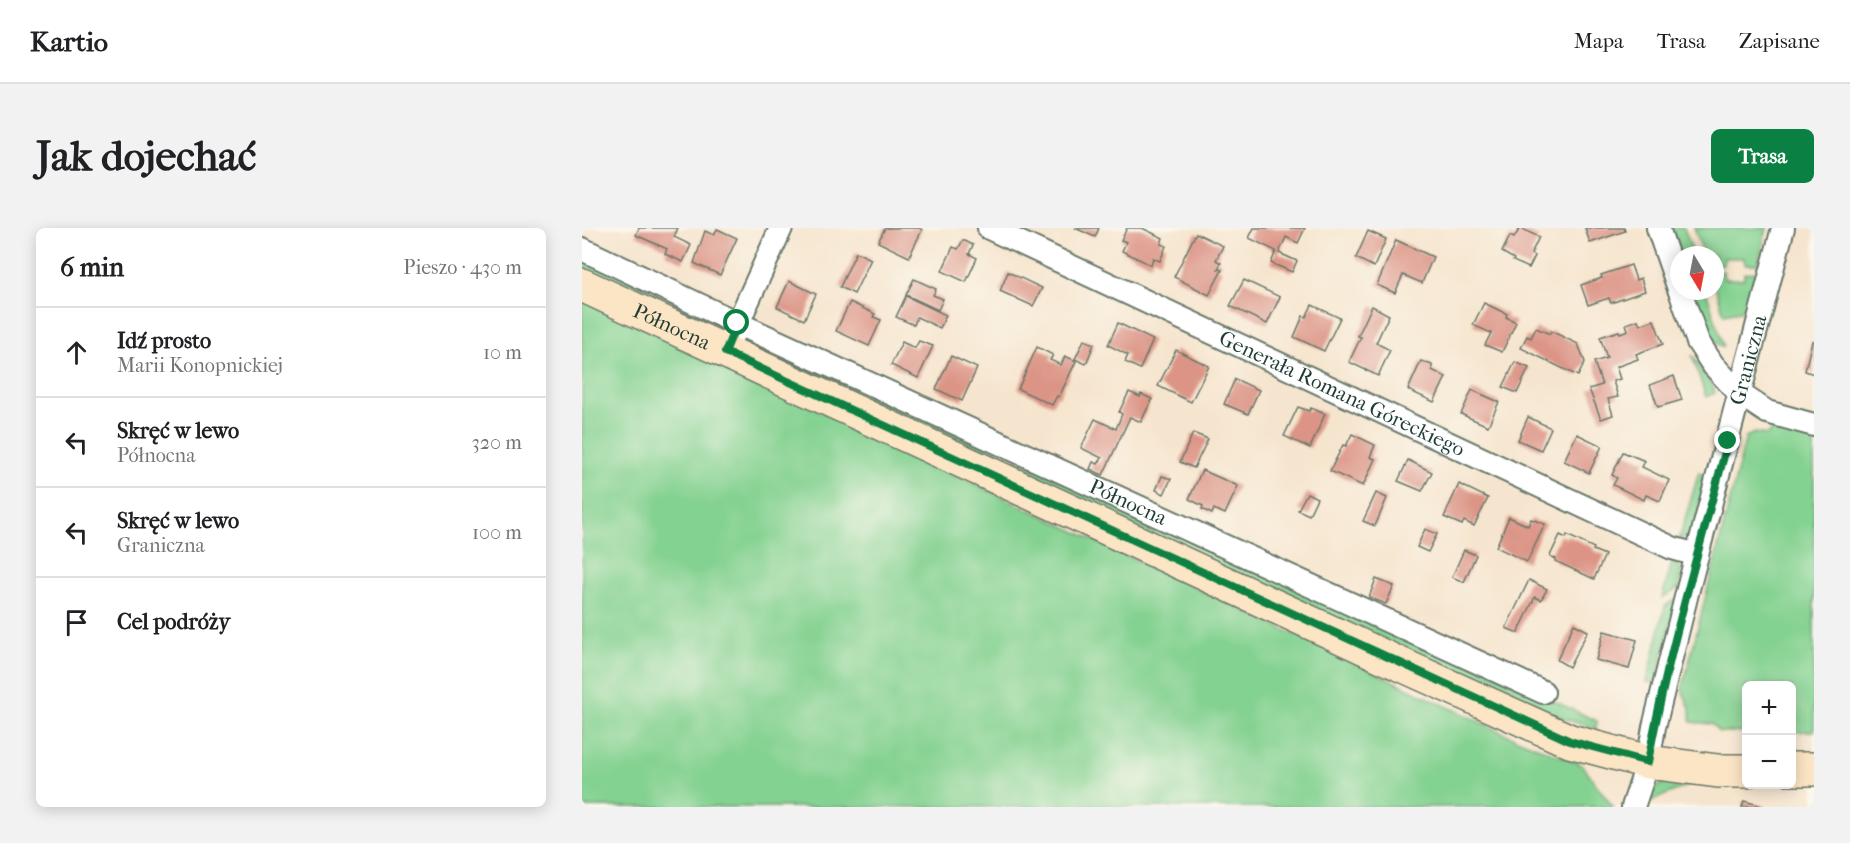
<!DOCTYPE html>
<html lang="pl">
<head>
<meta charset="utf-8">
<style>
	:root { --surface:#fff; --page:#f2f2f2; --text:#202124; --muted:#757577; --line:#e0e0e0; --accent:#0b8043 }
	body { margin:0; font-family:"IM FELL French Canon",serif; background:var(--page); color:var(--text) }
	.controls { position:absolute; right:18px; bottom:18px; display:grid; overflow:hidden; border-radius:9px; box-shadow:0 3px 15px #0003 }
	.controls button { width:54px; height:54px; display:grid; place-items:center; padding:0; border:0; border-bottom:2px solid var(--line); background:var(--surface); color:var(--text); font:30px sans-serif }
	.compass { position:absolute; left:1088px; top:18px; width:54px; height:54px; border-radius:50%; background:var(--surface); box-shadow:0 3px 15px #0003; rotate:170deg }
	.stop { position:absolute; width:18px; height:18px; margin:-14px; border:4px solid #0b8043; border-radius:50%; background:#fff }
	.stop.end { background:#0b8043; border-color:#fff; box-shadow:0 2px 6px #0008 }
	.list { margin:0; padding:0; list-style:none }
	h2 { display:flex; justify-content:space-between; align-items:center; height:78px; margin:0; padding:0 24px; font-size:26px }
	h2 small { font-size:20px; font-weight:400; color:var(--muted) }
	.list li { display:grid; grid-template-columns:39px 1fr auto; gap:18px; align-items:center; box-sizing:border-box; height:90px; padding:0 24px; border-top:2px solid var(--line) }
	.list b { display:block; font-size:22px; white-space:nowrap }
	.list p { margin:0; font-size:20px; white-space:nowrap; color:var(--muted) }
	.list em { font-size:20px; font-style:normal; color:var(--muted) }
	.icon { flex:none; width:33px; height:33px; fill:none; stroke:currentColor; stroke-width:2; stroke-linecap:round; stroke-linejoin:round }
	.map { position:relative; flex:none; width:1232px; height:579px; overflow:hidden; border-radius:9px }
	header { display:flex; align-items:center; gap:36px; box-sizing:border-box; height:84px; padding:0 30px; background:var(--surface); border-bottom:2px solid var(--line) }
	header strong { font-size:28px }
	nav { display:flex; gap:33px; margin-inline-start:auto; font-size:21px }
	.intro { display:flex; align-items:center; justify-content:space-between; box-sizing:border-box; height:144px; padding:0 36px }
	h1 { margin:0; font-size:42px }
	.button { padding:15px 27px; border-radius:9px; background:var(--accent); color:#fff; font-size:21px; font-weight:700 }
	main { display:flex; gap:36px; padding:0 36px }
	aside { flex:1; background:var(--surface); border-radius:9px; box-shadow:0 3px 15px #0003 }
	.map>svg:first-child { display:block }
</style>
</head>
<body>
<header>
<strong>Kartio</strong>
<nav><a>Mapa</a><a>Trasa</a><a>Zapisane</a></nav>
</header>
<div class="intro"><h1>Jak dojechać</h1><a class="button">Trasa</a></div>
<main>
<aside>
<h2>6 min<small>Pieszo · 430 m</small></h2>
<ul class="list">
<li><svg class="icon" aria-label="ahead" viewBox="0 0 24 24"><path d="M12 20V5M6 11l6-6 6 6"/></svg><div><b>Idź prosto</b><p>Marii Konopnickiej</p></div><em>10 m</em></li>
<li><svg class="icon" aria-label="left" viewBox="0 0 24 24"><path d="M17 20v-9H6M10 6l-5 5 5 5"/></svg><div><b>Skręć w lewo</b><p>Północna</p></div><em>320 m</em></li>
<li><svg class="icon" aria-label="left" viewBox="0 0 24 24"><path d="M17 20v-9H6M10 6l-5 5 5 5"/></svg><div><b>Skręć w lewo</b><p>Graniczna</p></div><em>100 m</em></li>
<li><svg class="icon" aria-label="arrive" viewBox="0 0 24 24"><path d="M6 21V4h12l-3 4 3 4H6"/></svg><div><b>Cel podróży</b></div></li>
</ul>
</aside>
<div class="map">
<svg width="1232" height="579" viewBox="0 0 1232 579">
	<rect width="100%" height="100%" fill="#fbf7ec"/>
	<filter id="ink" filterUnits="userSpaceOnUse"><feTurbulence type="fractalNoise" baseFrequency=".0167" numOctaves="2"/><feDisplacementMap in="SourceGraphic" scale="12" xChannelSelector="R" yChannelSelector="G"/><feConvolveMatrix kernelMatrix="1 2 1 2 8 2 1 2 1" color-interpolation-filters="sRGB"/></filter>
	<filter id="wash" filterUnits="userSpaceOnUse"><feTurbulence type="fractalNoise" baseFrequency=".008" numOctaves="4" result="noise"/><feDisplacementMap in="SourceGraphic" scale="24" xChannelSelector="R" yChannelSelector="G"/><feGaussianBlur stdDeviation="1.35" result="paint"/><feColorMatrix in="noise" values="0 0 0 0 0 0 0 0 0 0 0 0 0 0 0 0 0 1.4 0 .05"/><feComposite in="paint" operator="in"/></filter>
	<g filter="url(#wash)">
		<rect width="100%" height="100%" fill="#f6e5ce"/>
		<g fill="#84d291" stroke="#528862" stroke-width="1.5">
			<path d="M1090,0H1102L1112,27H1099Z"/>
			<path d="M1112,0H1185L1176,36H1163L1162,30H1142L1141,37H1133V27H1122Z"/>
			<path d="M0,26L124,92L122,95L0,45Z"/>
			<path d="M1141,43L1142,51H1162V45L1174,44L1163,82L1142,86L1133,59V44Z"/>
			<path d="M1111,63H1124L1142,119C1125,116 1117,78 1111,63Z"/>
			<path d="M0,71L932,510L999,536L1031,579H0Z"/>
			<path d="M169,113L957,466L1015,493L1014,501L965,485L755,394L169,121Z"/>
			<path d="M1110,127L1131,158L1133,165L1124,169Z"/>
			<path d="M1191,200L1232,210V503L1210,504V458H1164V504H1137L1130,496L1109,494L1108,480L1100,462L1164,209L1172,205L1185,207Z"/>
			<path d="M1117,244L1123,246L1125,249L1112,300L1106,308L1097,311Z"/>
			<path d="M1091,330L1099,343L1098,359L1080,370Z"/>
			<path d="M1095,371L1074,453L1069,455L1065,454L1083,378Z"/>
			<path d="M1086,553L1112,555L1067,574L1064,572L1072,560Z"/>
		</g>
		<g id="blocks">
			<g fill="#dc9486">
				<path d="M57,0H96L92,9L109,17L101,34L83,26L85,21L54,7Z"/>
				<path d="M303,0H337L340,2L327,29L296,14Z"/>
				<path d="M493,0H517L513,9Z"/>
				<path d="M545,0H560L581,10L579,16L584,18L578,33L571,30L569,37L540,23L544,14L539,12Z"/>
				<path d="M672,0H723L716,15L704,9L697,25L715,33L710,44L689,35L694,23L667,10Z"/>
				<path d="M938,0L957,9L949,26L953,28L947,40L931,33L932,31L920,24L928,8L932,10Z"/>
				<path d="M1003,0H1042L1043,3L1008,15Z"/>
				<path d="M135,1L155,10L138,47L112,35L123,3L132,7Z"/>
				<path d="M786,3L804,11L792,39L774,30Z"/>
				<path d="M614,5L641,18L634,32L639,35L636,41L640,42L627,67L592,49Z"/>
				<path d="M381,12L391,17L387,26L395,30L384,54L360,43L371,19L376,21Z"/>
				<path d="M814,12L851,29L840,55L821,47L813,65L795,57Z"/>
				<path d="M274,24L289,31L272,66L258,59Z"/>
				<path d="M1049,37L1054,52L1059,50L1063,63L1029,75L1027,70L1006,77L999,57L1020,50L1019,47Z"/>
				<path d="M426,44L460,60L451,78L418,63Z"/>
				<path d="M332,51L354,61L351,67L361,71L356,82L324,67Z"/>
				<path d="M662,52L698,69L685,96L648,78Z"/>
				<path d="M207,53L234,66L222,92L195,79Z"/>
				<path d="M324,68L364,87L358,100L335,89L332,97L314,89Z"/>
				<path d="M268,74L293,86L291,89L299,92L287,118L254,103Z"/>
				<path d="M902,75L925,86L924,89L934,94L920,124L903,117L909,105L891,97Z"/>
				<path d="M730,77L758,90L742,123L712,109L721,88L724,89Z"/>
				<path d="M790,78L807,87L794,115L808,122L796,148L767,134L779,109L776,108Z"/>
				<path d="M1056,92L1058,97L1072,92L1081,116L1054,126L1056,131L1034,139L1038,151L1031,153L1036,169L1026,171L1031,187L1019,191L1007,161L1020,157L1012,134L1025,130L1018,109L1037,103L1038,105L1046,102L1044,96Z"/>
				<path d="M536,95L571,112L558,141L543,134L546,127L526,117Z"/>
				<path d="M954,100L968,106L969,103L996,116L1003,134L996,148L939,120L945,108L949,110Z"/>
				<path d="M502,112L512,116L504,136L493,131Z"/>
				<path d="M337,113L351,118L336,150L309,137L320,114L333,120Z"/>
				<path d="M1230,113H1232V146L1223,143Z"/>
				<path d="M455,119L471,127L468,132L479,137L483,128L494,133L477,169L475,168L470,177L436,161Z"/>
				<path d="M594,122L627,138L609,174L576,158Z"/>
				<path d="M369,128L395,140L380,173L354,161Z"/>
				<path d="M839,133L850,137V142L864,149L852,174L826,162Z"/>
				<path d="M933,134L947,140L935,165L921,159Z"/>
				<path d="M1092,148L1100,172L1076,179L1068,157Z"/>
				<path d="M653,151L677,162L666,186L642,176Z"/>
				<path d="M890,162L917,174L906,198L879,186Z"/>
				<path d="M547,164L558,169L559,166L570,171L559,194L548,189L521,247L508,241L511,234L516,236L520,230L499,220L513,191L534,201L540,186L537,184Z"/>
				<path d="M716,179L727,183L729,180L743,186L728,220L702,208Z"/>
				<path d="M946,189L969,200L959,222L936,212Z"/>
				<path d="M611,205L626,211L612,240L598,234Z"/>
				<path d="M770,206L793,217L788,229L793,231L781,258L748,243L761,217L764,218Z"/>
				<path d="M995,206L1020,218L1007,245L982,233Z"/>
				<path d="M1041,224L1063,233L1060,239L1087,252L1078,273L1064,267L1062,272L1031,257L1035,250L1030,247Z"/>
				<path d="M826,232L850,244L840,263L816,253Z"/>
				<path d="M620,242L656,258L643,286L632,281L630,286L620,281L621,278L607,271Z"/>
				<path d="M580,248L589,251L582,266L574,262Z"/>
				<path d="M877,256L906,270L892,298L882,293L880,297L862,289Z"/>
				<path d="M725,265L735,270L727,287L716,282Z"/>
				<path d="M794,265L805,270L793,298L781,293Z"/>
				<path d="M927,289L946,298L949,291L963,296L945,334L914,319Z"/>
				<path d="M843,301L855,306L846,324L835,319Z"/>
				<path d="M978,307L984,310L985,307L1012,320L1011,322L1023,327L1012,351L973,333L974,331L968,328Z"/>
				<path d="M882,322L894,327L882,354L870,349Z"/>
				<path d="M794,351L812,358L804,376L787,369Z"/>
				<path d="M947,352L965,361L959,372L953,369L936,405L924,400Z"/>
				<path d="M992,396L1006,403L987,439L975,432Z"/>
				<path d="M1022,403L1055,412L1047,441L1014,432Z"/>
				<path d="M1162,573L1181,578V579H1160Z"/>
			</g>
		</g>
	</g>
	<g filter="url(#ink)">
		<use href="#blocks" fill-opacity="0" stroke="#6a786a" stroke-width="1.5"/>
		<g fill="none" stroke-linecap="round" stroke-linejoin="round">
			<g stroke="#6a786a" stroke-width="26">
				<g id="street">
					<path id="s1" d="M407,0L1090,320L1115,327"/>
					<path d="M1076,0L1097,61"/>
					<path id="s2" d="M0,21L155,95L961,464"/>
					<path d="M1098,63L1116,114L1131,137L1158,166L1185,184L1232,197"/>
					<path d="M150,108L199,0"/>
					<path id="s3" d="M1051,579L1066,534L1072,499L1106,361L1201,0"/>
				</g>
			</g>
			<g stroke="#6a786a" stroke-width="36">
				<g id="secondary">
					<path id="s4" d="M0,57L809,432L988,513L1066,534L1136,543H1164"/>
					<path d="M1210,541H1232"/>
				</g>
			</g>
			<use href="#street" stroke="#fff" stroke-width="22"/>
			<use href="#secondary" stroke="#fce5c4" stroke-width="33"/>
		</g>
	</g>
	<g fill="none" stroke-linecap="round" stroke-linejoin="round" filter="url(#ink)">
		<path stroke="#0b8043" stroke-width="8" d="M155,95L143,124L988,513L1066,534C1086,425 1118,319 1146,213"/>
	</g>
	<g text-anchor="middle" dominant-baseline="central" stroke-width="4.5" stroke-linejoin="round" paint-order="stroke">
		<g font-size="21" fill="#1f3d34" stroke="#fbf7ec">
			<text stroke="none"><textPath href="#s4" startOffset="99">Północna</textPath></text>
			<text stroke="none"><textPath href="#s3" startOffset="462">Graniczna</textPath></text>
			<text stroke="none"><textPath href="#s1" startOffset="390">Generała Romana Góreckiego</textPath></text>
			<text stroke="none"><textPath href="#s2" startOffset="602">Północna</textPath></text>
		</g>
	</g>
</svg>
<div class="controls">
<button>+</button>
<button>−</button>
</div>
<svg class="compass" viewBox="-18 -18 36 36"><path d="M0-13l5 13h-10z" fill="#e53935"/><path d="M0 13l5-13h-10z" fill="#757577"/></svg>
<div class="stop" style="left:155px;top:95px"></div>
<div class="stop end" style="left:1146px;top:213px"></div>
</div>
</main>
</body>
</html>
